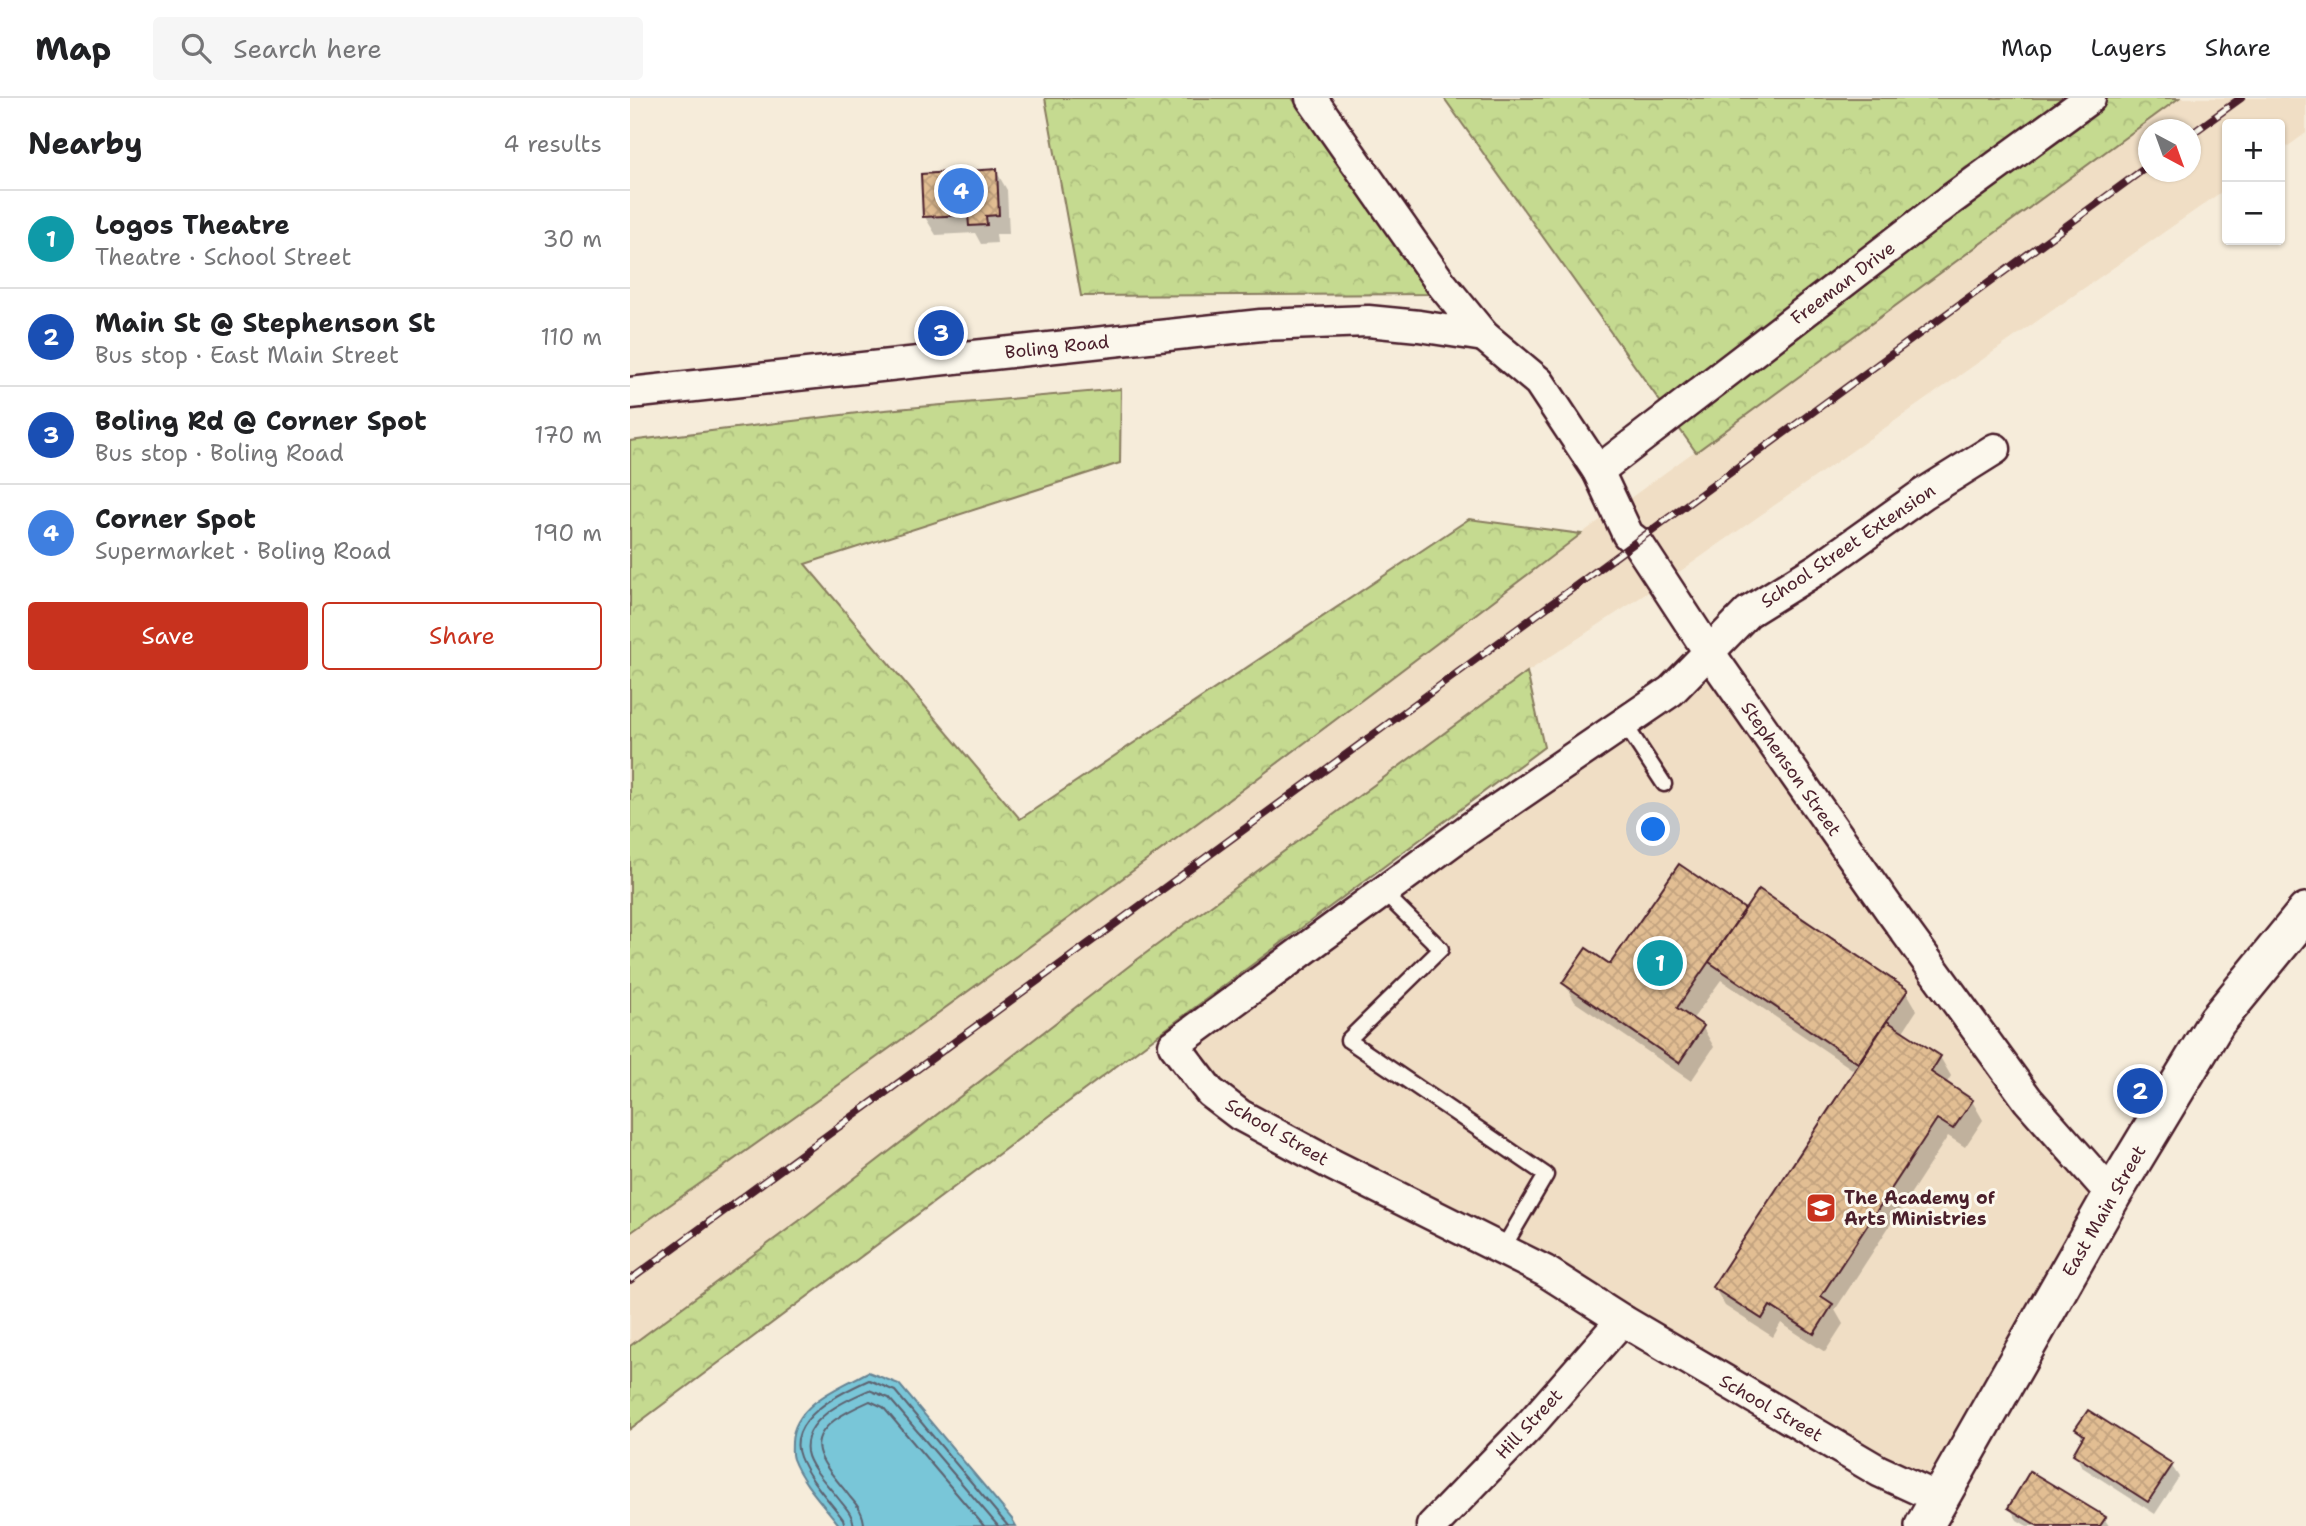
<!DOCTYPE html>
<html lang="en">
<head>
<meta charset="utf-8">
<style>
	:root { --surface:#fff; --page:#f6f6f6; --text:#202124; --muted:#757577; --line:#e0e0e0; --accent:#c8321e }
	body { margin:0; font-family:"Shantell Sans",sans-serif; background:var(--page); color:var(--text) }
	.controls { position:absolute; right:21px; top:21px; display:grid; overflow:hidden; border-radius:7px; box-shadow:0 2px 5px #0004 }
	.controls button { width:63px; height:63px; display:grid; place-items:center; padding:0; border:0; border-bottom:2px solid var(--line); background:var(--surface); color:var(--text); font:35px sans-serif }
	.compass { position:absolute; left:1508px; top:21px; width:63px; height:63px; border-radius:50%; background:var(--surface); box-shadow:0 2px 5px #0004; rotate:139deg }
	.you { position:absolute; left:1024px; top:732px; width:24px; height:24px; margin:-18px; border:5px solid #fff; border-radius:50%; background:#1a73e8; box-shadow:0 0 0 10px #1a73e833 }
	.badge { display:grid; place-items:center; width:46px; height:46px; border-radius:50%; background:var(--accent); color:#fff; font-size:23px; font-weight:700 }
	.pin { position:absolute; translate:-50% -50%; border:4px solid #fff; box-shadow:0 2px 7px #0006 }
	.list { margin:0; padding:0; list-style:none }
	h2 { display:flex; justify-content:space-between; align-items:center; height:91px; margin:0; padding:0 28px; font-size:30px }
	h2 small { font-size:23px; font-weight:400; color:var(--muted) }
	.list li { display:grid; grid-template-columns:46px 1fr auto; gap:21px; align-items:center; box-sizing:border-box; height:98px; padding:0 28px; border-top:2px solid var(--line) }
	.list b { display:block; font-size:26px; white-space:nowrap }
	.list p { margin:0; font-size:23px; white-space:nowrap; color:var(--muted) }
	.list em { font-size:23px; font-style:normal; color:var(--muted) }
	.actions { display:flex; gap:14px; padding:21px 28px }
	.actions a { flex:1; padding:16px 0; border:2px solid var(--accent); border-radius:7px; text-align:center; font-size:24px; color:var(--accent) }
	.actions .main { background:var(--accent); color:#fff }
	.icon { flex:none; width:38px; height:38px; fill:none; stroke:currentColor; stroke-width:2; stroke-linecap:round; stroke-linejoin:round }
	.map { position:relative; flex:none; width:1676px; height:1428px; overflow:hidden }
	header { display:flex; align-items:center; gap:42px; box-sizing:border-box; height:98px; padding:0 35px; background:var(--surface); border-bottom:2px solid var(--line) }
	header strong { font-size:33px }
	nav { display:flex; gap:38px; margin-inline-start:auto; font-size:24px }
	.search { width:490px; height:63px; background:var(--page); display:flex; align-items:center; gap:18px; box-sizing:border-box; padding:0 24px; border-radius:7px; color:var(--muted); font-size:26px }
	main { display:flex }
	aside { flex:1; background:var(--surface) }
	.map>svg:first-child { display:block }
</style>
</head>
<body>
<header>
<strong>Map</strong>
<div class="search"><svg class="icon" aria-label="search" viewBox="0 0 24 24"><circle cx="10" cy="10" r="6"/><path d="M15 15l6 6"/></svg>Search here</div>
<nav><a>Map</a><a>Layers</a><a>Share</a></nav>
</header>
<main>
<aside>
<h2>Nearby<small>4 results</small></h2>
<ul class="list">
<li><span class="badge" style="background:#0f9aa8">1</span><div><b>Logos Theatre</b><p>Theatre · School Street</p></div><em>30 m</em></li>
<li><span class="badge" style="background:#1a4fb4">2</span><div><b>Main St @ Stephenson St</b><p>Bus stop · East Main Street</p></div><em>110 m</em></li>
<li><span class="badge" style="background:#1a4fb4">3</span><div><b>Boling Rd @ Corner Spot</b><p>Bus stop · Boling Road</p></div><em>170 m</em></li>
<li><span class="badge" style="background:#3f7fe0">4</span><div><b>Corner Spot</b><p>Supermarket · Boling Road</p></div><em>190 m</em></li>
</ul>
<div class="actions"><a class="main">Save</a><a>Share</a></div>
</aside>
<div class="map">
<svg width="1676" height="1428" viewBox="0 0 1676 1428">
	<defs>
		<pattern id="forest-crowns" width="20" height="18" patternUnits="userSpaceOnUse" patternTransform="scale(1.75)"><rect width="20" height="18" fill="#c5da90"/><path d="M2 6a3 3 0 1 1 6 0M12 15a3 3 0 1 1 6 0" fill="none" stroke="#abbb7c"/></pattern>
		<pattern id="building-cross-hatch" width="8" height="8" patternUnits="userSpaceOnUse" patternTransform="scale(1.75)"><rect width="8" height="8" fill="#e2be93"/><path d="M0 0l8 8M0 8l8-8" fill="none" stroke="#c3a37f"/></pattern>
	</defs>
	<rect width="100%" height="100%" fill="#f6ecda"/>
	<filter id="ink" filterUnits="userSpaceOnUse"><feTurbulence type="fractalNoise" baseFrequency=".0143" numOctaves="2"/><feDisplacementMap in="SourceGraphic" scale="14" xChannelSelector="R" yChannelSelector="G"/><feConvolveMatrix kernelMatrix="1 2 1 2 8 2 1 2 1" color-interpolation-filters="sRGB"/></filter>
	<g filter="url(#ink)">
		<g fill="#f0dec5" fill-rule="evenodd">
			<path d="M1549,0H1676V35L1650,54V26H1597V90L1055,470L897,574L508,861L177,1117L0,1248V1135L156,1026L662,656L951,436ZM1518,32H1560V74H1518Z"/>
			<path d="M1079,554L1482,1097L1310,1401L610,1017L544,947Z"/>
		</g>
		<g fill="url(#forest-crowns)" stroke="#887c5e" stroke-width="2">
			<path d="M415,0H662L801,196L451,198Z"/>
			<path d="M814,0H1549L1066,354Z"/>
			<path d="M491,291L490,365L175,466L390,721L839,421L951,436C638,675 322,909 0,1135V343L244,313Z"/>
			<path d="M897,574L914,649L0,1331V1248L177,1117L508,861Z"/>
		</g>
		<path fill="#79c6d8" stroke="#668393" stroke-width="2" d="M238,1274L269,1286L382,1421L386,1428H210C194,1407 172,1385 163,1361C161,1355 162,1350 162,1344C164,1306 208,1290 238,1274Z"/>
		<g fill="#0003">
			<path d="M366,73L377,92L379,136H366L367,145L351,146L345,135L306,137L295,119Z"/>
			<path d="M1049,768L1116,814L1276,893L1287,912L1272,935L1310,959L1321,978L1316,986L1342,1003L1353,1022L1335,1049L1318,1038L1205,1212L1213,1226L1195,1254L1151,1225L1143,1239L1095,1208L1084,1189L1225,973L1091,882L1062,922L1073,930L1084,949L1061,983L945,904L934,885L981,868Z"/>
			<path d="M1448,1331L1541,1367L1549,1379L1525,1416L1452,1369L1445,1356L1453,1342Z"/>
			<path d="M1380,1410L1474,1420L1479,1428H1397L1387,1422Z"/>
		</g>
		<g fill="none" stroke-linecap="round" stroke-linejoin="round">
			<g stroke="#5d6270" stroke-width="2">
				<path d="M215,1428L213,1421C199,1402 179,1382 170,1359C155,1321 212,1294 239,1282L265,1293L378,1428"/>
				<path d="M224,1428C223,1416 215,1409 208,1400C198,1387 180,1370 177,1354C172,1321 216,1302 239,1292L259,1300L368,1428"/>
				<path d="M234,1428C234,1416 228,1408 220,1399C211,1386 193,1369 189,1353C182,1328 222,1311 240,1303L253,1309L354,1428"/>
			</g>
		</g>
		<g fill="url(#building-cross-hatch)" stroke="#4a1f2b" stroke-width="2">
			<path d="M367,71L369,117L356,118L357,127L339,128L338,117L293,119L291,76Z"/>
			<path d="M1049,766L1115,811L1047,910L1074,928L1049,965L932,885L956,850L980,866Z"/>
			<path d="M1129,791L1278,892L1228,965L1079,864Z"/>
			<path d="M1257,923L1311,958L1301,974L1343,1002L1323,1031L1307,1021L1191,1198L1203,1206L1184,1236L1140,1208L1132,1221L1082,1189Z"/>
			<path d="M1458,1312L1543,1366L1518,1404L1443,1356L1454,1337L1445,1331Z"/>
			<path d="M1400,1373L1476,1419L1470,1428H1408L1378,1410Z"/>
		</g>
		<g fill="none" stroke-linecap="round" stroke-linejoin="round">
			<g stroke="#4a1f2b" stroke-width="19">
				<g id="service">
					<path d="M994,625L1034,686"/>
					<path d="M753,794L811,851L718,942L916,1077L872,1152"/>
				</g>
			</g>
			<g stroke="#4a1f2b" stroke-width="35">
				<g id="minor">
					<path d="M681,0L810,184L854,238L909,284L968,373L998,437L1007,444L1079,554L1260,812L1398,1002L1482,1097"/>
					<path d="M0,295L631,227L738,223L789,228L854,238"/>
					<path d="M968,373L1319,103L1460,0"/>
					<path d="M1310,1401L1249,1373L992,1222L915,1173L703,1067L610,1017L580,994L544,947L836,733L1041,593L1118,514L1189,470L1293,396L1365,351"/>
					<path d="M802,1428L899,1328L992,1222"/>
				</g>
			</g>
			<g stroke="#4a1f2b" stroke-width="42">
				<path id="tertiary" d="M1294,1428L1482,1097L1587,923L1676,814"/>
			</g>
			<use href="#service" stroke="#fbf7ec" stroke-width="14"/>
			<use href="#minor" stroke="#fbf7ec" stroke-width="30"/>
			<use href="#tertiary" stroke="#fbf7ec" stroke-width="37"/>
			<g stroke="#4a1f2b" stroke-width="8">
				<g id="rail">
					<path d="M1560,37L1611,0"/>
					<path d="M0,1182L1518,68"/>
				</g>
			</g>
			<use href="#rail" stroke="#fbf7ec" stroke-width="5" stroke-dasharray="16" stroke-linecap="butt"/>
		</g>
	</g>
	<defs>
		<g id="university-square" transform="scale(1.575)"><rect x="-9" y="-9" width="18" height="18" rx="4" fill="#c8321e" stroke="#fbf7ec"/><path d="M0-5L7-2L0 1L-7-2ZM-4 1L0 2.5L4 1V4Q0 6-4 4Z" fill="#fff"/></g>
	</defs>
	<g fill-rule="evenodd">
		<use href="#university-square" x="1191" y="1110"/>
	</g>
	<g text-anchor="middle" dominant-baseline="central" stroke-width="6" stroke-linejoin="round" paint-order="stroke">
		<g font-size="18" fill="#4a1f2b" stroke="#fbf7ec">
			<text transform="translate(1213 185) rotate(-37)">Freeman Drive</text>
			<text transform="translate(427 249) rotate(-6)">Boling Road</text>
			<text transform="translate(1218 448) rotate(-34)">School Street Extension</text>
			<text transform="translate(1161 671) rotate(55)">Stephenson Street</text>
			<text transform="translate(647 1034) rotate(30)">School Street</text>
			<text transform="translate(1474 1113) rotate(-60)">East Main Street</text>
			<text transform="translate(1141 1310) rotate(30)">School Street</text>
			<text transform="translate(899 1326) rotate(-47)">Hill Street</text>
		</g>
		<g font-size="18" font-weight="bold" fill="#4a1f2b" stroke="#fbf7ec" text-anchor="start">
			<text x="1214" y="1100">The Academy of<tspan x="1214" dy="21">Arts Ministries</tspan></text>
		</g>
	</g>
</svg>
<div class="controls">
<button>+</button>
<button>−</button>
</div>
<svg class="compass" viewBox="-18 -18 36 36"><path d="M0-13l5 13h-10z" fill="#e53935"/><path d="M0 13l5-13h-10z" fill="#757577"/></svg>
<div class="you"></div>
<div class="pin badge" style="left:1030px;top:865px;background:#0f9aa8">1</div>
<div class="pin badge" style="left:1510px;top:993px;background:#1a4fb4">2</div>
<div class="pin badge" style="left:311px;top:235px;background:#1a4fb4">3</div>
<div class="pin badge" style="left:331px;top:93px;background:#3f7fe0">4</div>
</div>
</main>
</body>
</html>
